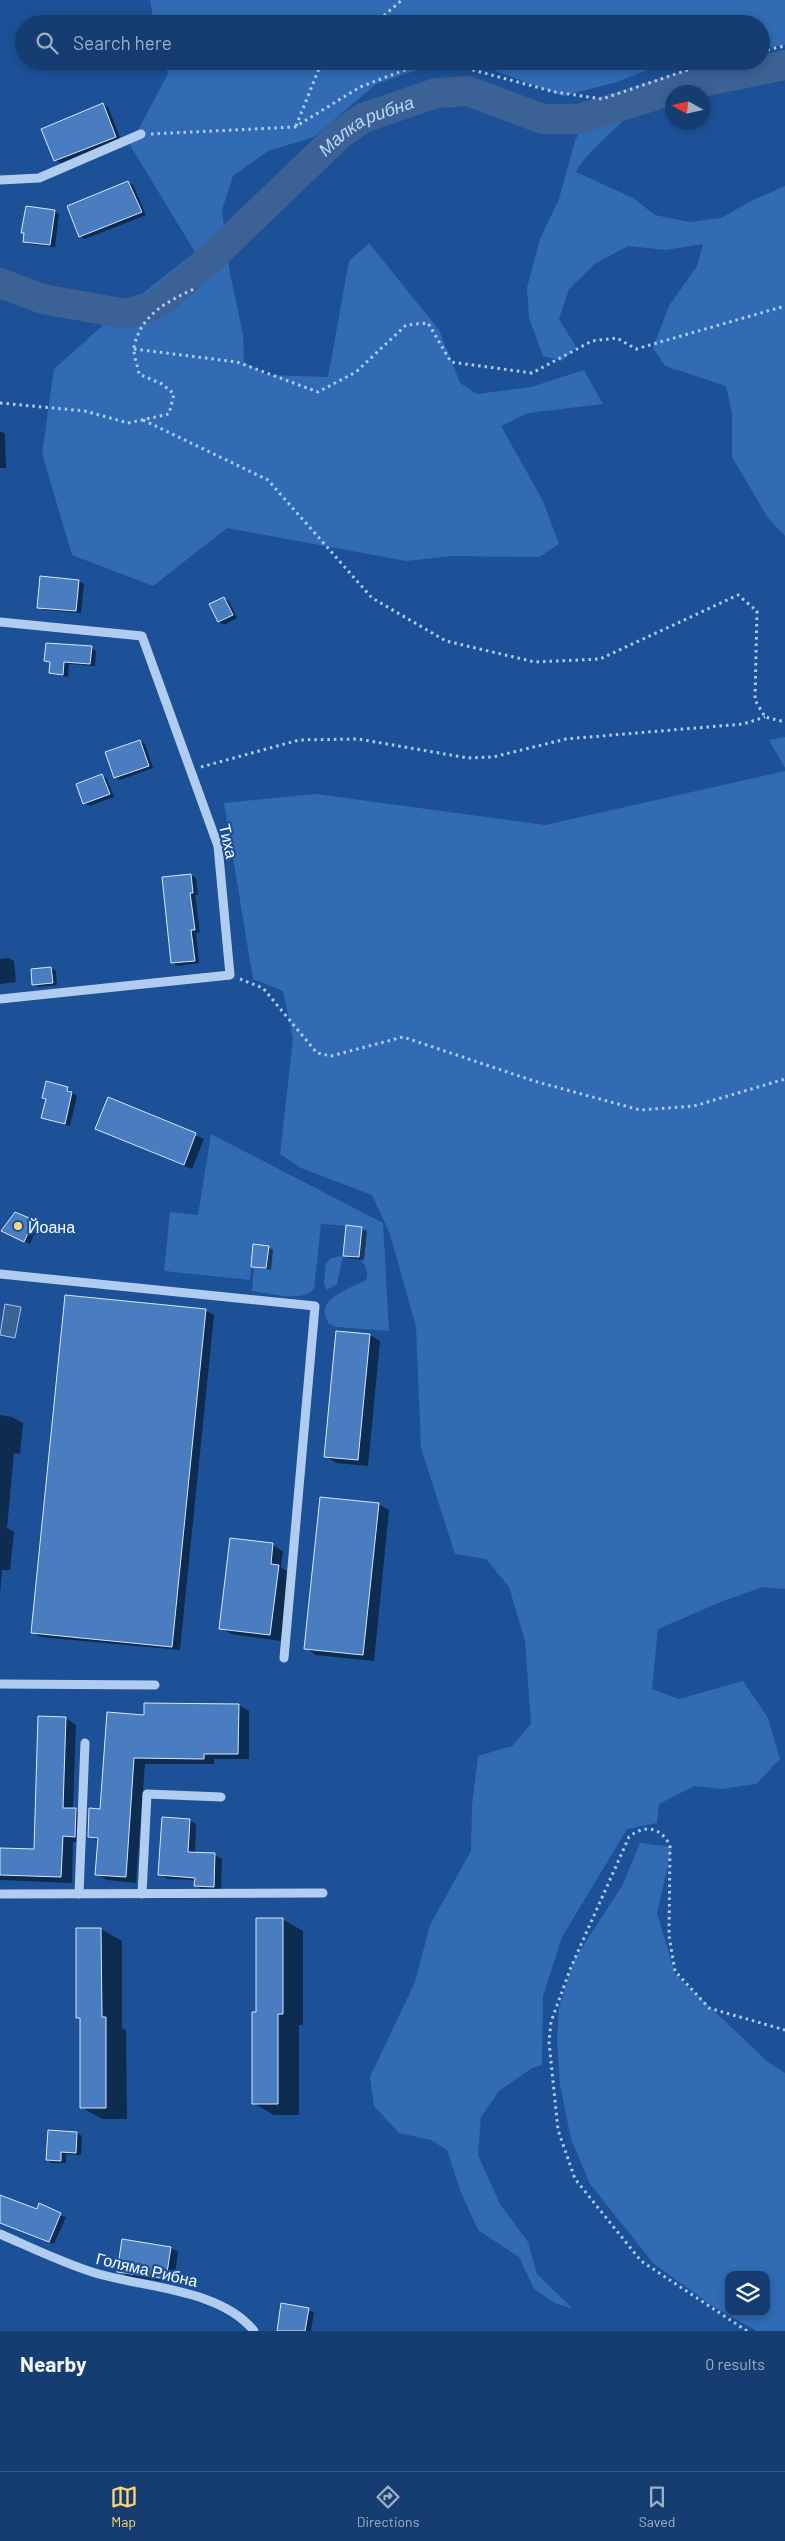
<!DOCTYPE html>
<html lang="en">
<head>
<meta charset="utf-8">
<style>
	:root { --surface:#153d71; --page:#1e4476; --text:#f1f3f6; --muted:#9daec3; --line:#345684; --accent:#ffd66f }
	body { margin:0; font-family:Barlow,sans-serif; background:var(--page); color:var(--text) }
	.controls { position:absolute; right:15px; bottom:15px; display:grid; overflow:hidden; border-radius:10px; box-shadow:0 2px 8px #0003 }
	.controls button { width:45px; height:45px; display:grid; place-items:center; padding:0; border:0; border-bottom:1px solid var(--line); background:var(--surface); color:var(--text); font:25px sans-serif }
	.compass { position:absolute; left:665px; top:85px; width:45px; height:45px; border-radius:50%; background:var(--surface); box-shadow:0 2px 8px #0003; rotate:278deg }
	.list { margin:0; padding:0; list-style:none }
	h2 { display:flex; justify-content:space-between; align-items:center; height:65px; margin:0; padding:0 20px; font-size:21px }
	h2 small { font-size:16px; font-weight:400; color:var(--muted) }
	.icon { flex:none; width:28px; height:28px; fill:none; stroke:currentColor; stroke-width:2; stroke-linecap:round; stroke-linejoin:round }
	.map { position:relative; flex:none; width:785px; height:2331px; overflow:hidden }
	.search { position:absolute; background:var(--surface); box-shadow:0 2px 8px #0003; left:15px; right:15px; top:15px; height:55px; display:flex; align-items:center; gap:12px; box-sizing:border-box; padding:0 18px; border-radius:28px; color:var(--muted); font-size:19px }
	.sheet { height:140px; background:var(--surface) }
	nav { display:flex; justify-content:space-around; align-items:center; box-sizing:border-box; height:70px; border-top:1px solid var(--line); background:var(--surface); font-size:14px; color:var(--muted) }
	nav a { display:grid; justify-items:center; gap:2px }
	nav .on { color:var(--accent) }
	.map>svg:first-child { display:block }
</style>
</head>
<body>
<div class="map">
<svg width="785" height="2331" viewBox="0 0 785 2331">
	<rect width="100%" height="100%" fill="#1c5197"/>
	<g fill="#306bb4" fill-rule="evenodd">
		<path d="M150,0H785V45L761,48V24H154Z"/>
		<path d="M164,61H423V68L376,84L314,137L268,151L233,176L222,210L230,273L243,335L244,362L268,375L328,377L349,261L369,243L439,330L460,383L477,394L531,387L584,370L603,404L528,413L501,426L543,501L559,544L539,557L452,556L406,561L227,528L153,586L72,555L42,454L54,369L102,326L195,252L130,145L168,74Z"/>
		<path d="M469,61H670L617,82L563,96Z"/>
		<path d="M636,108C622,123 582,157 576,172L633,198L655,215L689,222L721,218L749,202L785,186V536L768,518L732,457V413L726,386L665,366L653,348L669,306L697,266L703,244L666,250L628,246L596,263L569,289L559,319L576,347L562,361L543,356L529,318L527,288L540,239L559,199L575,141L584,122Z"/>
		<path d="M785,737V768L769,740Z"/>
		<path d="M785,771V1589L763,1587L723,1601L658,1629L652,1689L679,1699L743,1681L768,1718L780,1759L756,1784L722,1789L694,1786L659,1804L657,1823L627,1829L562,1937L543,1996L542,2065L532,2068L499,2091L481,2117L478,2155L500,2204L528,2242L537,2274L573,2309L555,2303L534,2289L519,2257L478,2230L460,2190L447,2150L431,2140L399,2133L374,2106L370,2077L415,1982L430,1925L471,1851L472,1805L478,1756L512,1746L531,1724L525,1641L509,1587L486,1559L455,1554L421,1448L416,1327L390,1234L372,1195L301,1168L280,1154L293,1039L283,991L253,979L224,803L316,794L545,825Z"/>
		<path d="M211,1134L383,1223L389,1331L337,1327L329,1324C327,1319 323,1313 325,1308C329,1295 355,1286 366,1280C369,1270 365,1265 359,1257L362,1227L321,1224L314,1289C302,1303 269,1293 252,1291L254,1267L266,1268L268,1246L253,1244L250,1280L164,1271L170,1212L198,1215Z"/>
		<path d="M343,1256L337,1284L327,1290L324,1284L326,1263L331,1258Z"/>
		<path d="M640,1843L672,1847L657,1913L675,1974L768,2062L785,2073V2331H757L714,2307L654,2264L590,2184L571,2139L560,2085L557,2039L559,2008L574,1960L622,1886ZM729,2275H766V2312H729Z"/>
	</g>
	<path fill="#3c6194" stroke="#a4c7f1" d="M5,1304L21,1307L15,1338L0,1335Z"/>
	<g fill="#0007">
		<path d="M103,104L108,107L121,140L61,163L55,160Z"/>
		<path d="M128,182L133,185L146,215L85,239L80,236Z"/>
		<path d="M54,211L59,214L55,247L29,244L24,241Z"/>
		<path d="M0,431L5,434L6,468H0Z"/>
		<path d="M79,581L84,584L81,613L44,610L39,607Z"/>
		<path d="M224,598L229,601L237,618L224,625L219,622Z"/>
		<path d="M91,648L96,651L95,666L69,664L68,677L50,673L51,664L46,661Z"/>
		<path d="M140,741L145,744L153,768L120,780L115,777Z"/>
		<path d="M102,776L107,779L114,797L90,806L84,803Z"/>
		<path d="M191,875L196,878L198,895H195L200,932L196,933L199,963L178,966L173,963Z"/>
		<path d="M9,958L14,961L16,982L0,984V959Z"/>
		<path d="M51,968L56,971L57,985L39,987L33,984Z"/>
		<path d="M67,1088L77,1096L70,1126L43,1118L47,1099Z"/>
		<path d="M109,1099L204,1139L192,1169L97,1128Z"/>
		<path d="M16,1213L39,1224L30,1244L7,1233Z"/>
		<path d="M361,1228L367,1231L364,1260L349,1258L344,1255Z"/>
		<path d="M268,1247L273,1250L271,1270L252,1266Z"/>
		<path d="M206,1311L214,1315L180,1650L40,1637L32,1632Z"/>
		<path d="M370,1335L380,1341L368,1466L336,1463L325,1456Z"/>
		<path d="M0,1415L12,1417L23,1423L20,1454L14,1453L7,1528L14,1532L10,1570H2L0,1594Z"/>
		<path d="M378,1504L389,1510L374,1661L316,1655L306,1648Z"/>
		<path d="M272,1545L283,1551L281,1568L289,1572L281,1641L231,1634L221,1628Z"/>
		<path d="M238,1705L249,1711V1759H214V1764H145L136,1883L107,1880L96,1874L99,1842L89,1836L145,1716Z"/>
		<path d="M66,1718L76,1725L73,1809L86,1815L85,1842H73L72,1883L0,1880V1849L35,1850Z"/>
		<path d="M189,1820L196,1824L195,1854L215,1855L222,1859L221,1890H203L196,1886V1880L167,1879L160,1874Z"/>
		<path d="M282,1919L303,1931V2025H299V2115H274L253,2103L257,2014Z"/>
		<path d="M77,1929H101L122,1941V2028L126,2030L127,2119H102L81,2107V2020L77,2018Z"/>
		<path d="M77,2133L82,2136L81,2155L66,2154V2163H52L47,2160Z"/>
		<path d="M0,2199L66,2217L54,2244L0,2221Z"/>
		<path d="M171,2248L178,2252L174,2283L126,2276L118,2271Z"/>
		<path d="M282,2305L314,2312L311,2331H278Z"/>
	</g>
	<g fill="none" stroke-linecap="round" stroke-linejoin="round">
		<path stroke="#3c6194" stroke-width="30" id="s1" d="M0,283L43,299L126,314L158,304L210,259L339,135L363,118L436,93L468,91L543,119H579L692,84L785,65"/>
	</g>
	<g fill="#497dbf" stroke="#d7e7fb">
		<path d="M103,103L116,137L54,161L41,129Z"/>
		<path d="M128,181L142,212L79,237L67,206Z"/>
		<path d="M26,206L55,210L50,245L23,242L24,233H21Z"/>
		<path d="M40,576L79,580L76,611L37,608Z"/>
		<path d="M224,597L233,615L218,622L209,604Z"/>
		<path d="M46,643L92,646L90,664L64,662L63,675L49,673L50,662L44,661Z"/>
		<path d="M140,740L149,766L114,778L105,752Z"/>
		<path d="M102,774L110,794L83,804L76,784Z"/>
		<path d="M191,874L193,893H190L195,930H191L195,961L171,963L162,877Z"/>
		<path d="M51,967L53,983L32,985L31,969Z"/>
		<path d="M46,1081L68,1087L67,1091L72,1092L65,1124L41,1118L46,1099L42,1098Z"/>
		<path d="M108,1097L196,1133L184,1165L95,1129Z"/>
		<path d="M15,1212L34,1220L24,1242L1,1231Z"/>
		<path d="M346,1225L362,1227L359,1257L343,1256Z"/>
		<path d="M253,1244L269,1246L266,1268L251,1267Z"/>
		<path d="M65,1295L206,1309L172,1647L31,1633Z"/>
		<path d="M336,1331L370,1334L358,1460L324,1457Z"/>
		<path d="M320,1497L379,1503L363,1655L304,1649Z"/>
		<path d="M230,1538L273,1543L271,1564L279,1565L270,1635L219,1629Z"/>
		<path d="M144,1703L239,1704L238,1754H204V1759L134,1758L126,1877L95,1875L98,1838L88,1837L89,1808L100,1809L107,1712L144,1715Z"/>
		<path d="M38,1716L66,1717L63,1808H76L75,1837L63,1836L61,1877L0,1875V1848L34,1849Z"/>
		<path d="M162,1817L190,1819L188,1852L215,1853L214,1887L194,1886L195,1878L158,1875Z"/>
		<path d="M256,1918H283V2014H278V2104H252V2012H256Z"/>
		<path d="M76,1928H101L102,2017H106V2108H80V2018H76Z"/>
		<path d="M48,2130L77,2132L76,2153L61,2152V2161L46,2160Z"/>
		<path d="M0,2195L37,2209L39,2203L61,2213L49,2242L0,2223Z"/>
		<path d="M122,2239L171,2247L166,2279L117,2272Z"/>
		<path d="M281,2303L309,2308L305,2331H277Z"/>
	</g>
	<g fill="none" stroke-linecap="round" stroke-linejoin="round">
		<g stroke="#b0cdf0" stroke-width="3" stroke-dasharray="2.5 4" stroke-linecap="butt">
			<path d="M374,24L402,0"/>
			<path d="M761,51L785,46"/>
			<path d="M296,126L318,71L328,61"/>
			<path d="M151,134L295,127L360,87L410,68L443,62L555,92L602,99L714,61"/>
			<path d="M134,349L237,362L318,392L356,372L406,325L428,323L451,362L532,373L592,341L617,338L636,349L785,306"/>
			<path d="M0,403L85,411L128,423L169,414L174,394L162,384L139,374C138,366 133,355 134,347C141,314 168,301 196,288"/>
			<path d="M143,420L268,480L372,598L446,641L535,662L600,659L738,595L757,611L755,700L765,717L785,722"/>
			<path d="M201,767L299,740L358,739L468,758L493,757L566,739L743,724L765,717"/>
			<path d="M240,979L263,988L317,1053L331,1056L403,1037L534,1081L640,1110L694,1106L785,1079"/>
			<path d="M747,2331L641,2261L575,2179L558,2130L549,2042L551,2022L571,1967L629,1837C645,1824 660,1827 670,1845L669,1936L675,1971L709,2008L785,2030"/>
		</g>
		<g stroke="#b0cdf0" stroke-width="9">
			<path d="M0,180L39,178L141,134"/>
			<path d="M0,622L142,636L218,846L230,975L0,999"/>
			<path d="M0,1274L315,1306L284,1658"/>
			<path d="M0,1684L155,1685"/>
			<path d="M0,1894L323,1893"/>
			<path d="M79,1894L85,1743"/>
			<path d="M142,1894L147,1794L221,1797"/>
			<path d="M0,2234C30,2247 61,2262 92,2272C142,2288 220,2288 254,2331"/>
		</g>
	</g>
	<circle fill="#ffd66f" stroke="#1c5197" stroke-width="2" cx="18" cy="1226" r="5"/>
	<g text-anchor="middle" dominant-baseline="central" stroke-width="4.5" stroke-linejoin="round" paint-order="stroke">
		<g font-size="16" fill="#fff" stroke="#1c5197">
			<text transform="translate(229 841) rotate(77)">Тиха</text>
			<text transform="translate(147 2269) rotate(13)">Голяма Рибна</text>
		</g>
		<g font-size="16" fill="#fff" stroke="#1c5197" text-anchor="start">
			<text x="28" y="1226">Йоана</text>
		</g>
		<g font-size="18" font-style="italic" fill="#bdd7f6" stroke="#1c5197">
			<text stroke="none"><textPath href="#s1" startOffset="440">Малка рибна</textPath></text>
		</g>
	</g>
</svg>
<div class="controls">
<button><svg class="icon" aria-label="layers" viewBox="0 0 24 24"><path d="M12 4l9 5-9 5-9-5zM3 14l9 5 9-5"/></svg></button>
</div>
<svg class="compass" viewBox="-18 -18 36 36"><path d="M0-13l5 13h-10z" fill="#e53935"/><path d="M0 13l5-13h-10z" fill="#9daec3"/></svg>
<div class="search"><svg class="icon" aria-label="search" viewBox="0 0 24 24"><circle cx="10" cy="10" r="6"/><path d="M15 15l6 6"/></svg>Search here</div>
</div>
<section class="sheet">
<h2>Nearby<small>0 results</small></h2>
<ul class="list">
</ul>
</section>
<nav>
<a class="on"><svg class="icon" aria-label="map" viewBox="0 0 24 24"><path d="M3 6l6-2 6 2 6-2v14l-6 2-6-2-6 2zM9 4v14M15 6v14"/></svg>Map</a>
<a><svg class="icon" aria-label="directions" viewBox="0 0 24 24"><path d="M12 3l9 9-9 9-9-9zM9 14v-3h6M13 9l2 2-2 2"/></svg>Directions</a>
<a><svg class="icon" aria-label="saved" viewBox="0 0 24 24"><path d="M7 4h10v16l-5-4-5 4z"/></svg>Saved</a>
</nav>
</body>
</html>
